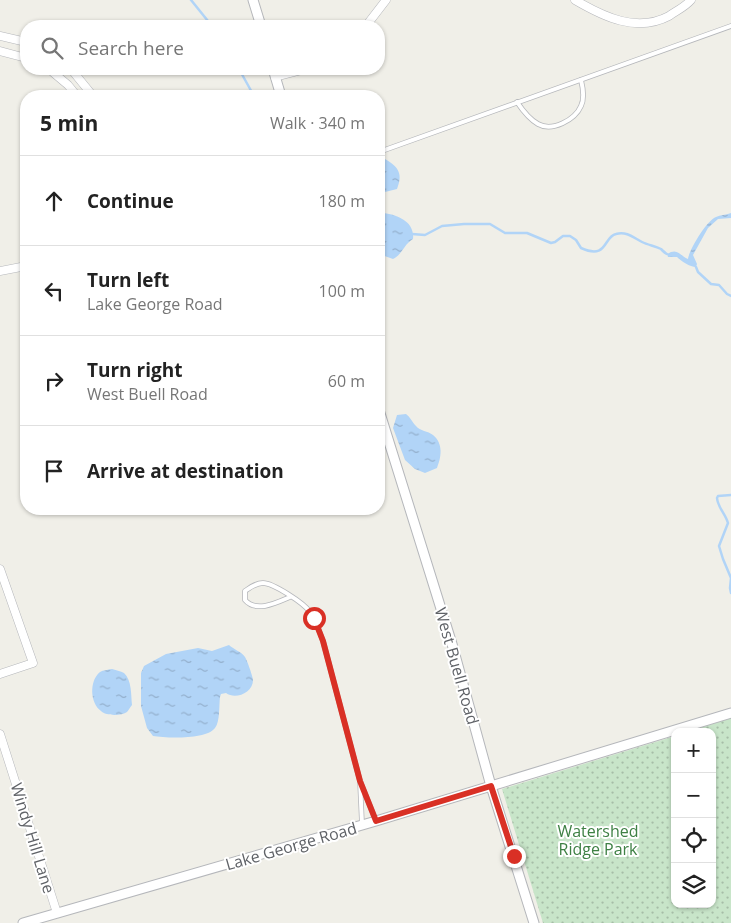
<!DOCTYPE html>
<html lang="en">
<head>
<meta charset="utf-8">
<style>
	:root { --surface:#fff; --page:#f6f6f6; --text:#222; --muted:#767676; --line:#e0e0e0 }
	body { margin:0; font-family:"Open Sans",sans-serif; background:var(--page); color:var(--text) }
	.controls { position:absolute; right:15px; bottom:15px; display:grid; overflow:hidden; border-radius:10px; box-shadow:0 1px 4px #0004 }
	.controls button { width:45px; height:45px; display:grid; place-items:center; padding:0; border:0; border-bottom:1px solid var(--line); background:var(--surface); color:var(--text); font:25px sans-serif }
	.stop { position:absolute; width:15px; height:15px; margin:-11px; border:4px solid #d93025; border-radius:50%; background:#fff }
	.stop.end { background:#d93025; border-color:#fff; box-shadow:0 1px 5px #0008 }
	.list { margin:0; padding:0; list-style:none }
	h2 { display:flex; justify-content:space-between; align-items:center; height:65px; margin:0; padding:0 20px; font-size:21px }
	h2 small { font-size:16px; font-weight:400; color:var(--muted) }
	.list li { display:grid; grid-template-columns:32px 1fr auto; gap:15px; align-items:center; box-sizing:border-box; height:90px; padding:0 20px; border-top:1px solid var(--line) }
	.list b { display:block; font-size:19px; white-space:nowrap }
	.list p { margin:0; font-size:16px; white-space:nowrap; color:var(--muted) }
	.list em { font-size:16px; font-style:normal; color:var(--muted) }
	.icon { flex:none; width:28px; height:28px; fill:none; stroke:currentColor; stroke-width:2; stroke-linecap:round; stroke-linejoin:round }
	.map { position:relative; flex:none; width:731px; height:923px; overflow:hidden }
	.search { position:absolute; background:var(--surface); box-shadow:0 1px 4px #0004; left:20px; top:20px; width:365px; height:55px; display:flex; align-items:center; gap:12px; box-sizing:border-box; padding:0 18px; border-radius:20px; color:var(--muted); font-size:19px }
	.panel { position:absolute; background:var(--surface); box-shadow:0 1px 4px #0004; left:20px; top:90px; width:365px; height:425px; border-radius:20px }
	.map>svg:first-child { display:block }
</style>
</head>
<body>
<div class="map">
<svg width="731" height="923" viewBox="0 0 731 923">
	<defs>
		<pattern id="park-dots" width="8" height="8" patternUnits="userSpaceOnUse" patternTransform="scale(1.25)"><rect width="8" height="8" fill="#c8e5c9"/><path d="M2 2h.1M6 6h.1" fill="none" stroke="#a6bda7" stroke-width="1.8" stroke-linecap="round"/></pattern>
		<pattern id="water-ripples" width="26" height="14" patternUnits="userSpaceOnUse" patternTransform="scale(1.25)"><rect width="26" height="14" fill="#b1d4f7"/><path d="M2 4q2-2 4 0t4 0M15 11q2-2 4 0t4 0" fill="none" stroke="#93afcc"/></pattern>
	</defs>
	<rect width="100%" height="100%" fill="#f0efe8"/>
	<path fill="url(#park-dots)" d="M731,718V923H543L502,789L675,736V904H712V732H687Z"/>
	<g fill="url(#water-ripples)">
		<path d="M385,159C399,167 403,174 397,189L381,193L379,199V160Z"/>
		<path d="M379,206L384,213C398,215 415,222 413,239C404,244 402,255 393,259L379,254Z"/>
		<path d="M731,213V218L718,219L708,228L693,255L697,264L696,267C690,267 681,261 677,257H668L667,254C678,247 680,256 688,259C689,250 707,220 716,217C720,215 726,215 731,213Z"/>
		<path d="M406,414C411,418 412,422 416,426C420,431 428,431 433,435C444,444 441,458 437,468L425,473L415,469L405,460L393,428L397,415Z"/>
		<path d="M229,645C233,649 242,652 245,657C247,660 253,677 253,680C253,693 235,700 226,693L221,694L220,697C219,705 220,722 215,728C206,740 166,738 153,736L147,728L141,706V673L144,666L166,654L198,648L212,651Z"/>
		<path d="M112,669C115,670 121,671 124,673C132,680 131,696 132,705C130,707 129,710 127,712C121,716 106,716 101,711C90,703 89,681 100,672C103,670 108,670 112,669Z"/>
	</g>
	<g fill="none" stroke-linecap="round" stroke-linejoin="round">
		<g stroke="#b1d4f7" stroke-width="2.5">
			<path d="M191,0L212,26"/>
			<path d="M239,69L254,96"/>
			<path d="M412,234L425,235L442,226L464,224H490L505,233H527L551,243L555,242L563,236H570L576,240L581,248C608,260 603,237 616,234C627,231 634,238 642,242C648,245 655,246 661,249C663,251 665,253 667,254"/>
			<path d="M696,267L698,272L711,284L719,285L727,294L731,296"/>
			<path d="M731,495L718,496L717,498C718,508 725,513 728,523L719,546L723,559L731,578L730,588L731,593"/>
		</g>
		<g stroke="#b5b7bb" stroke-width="5.5">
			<g id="service">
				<path d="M517,102C523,111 529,119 538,124C552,132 575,120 581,106C585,98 583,88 581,80"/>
				<path d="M379,152L731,26"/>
				<path d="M290,597C276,603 256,613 245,600V591C251,587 256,583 263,583C273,583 304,603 310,612C316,620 319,631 323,641L360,781"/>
				<path d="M362,824L360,781L376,821"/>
			</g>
		</g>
		<g stroke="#b5b7bb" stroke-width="9">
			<g id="minor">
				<path d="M575,0C604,17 637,33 669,16C676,11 685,7 691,0"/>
				<path d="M366,26L386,0"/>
				<path d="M0,36L26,42"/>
				<path d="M0,51L26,58"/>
				<path d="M49,69L68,85L77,96"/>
				<path d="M71,69L93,96"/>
				<path d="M275,77L306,69"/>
				<path d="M0,271L26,266"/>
				<path d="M0,569L33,663L0,674"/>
				<path d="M0,734L57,913"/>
			</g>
		</g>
		<g stroke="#b5b7bb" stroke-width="11">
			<g id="tertiary">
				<path d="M253,0L261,26"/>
				<path d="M273,69L281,96"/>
				<path d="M379,410L452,644L491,786L534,923"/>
				<path d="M23,923L376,821L731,713"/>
			</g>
		</g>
		<use href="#service" stroke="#fff" stroke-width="4"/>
		<use href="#minor" stroke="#fff" stroke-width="8"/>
		<use href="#tertiary" stroke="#fff" stroke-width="9"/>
	</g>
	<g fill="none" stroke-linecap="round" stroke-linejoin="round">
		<path stroke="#d93025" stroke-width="6" d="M314,618L323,641L360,781L376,821L491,786L514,856"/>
	</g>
	<g text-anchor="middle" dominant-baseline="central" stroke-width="4" stroke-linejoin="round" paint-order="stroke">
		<g font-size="16" fill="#5f6267" stroke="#fff">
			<text transform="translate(457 666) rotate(74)">West Buell Road</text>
			<text transform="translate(33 838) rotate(73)">Windy Hill Lane</text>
			<text transform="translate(291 846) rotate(-16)">Lake George Road</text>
		</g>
		<g font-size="16" fill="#3e8044" stroke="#fff">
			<text x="598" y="831">Watershed<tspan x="598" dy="18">Ridge Park</tspan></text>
		</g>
	</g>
</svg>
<div class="controls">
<button>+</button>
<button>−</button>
<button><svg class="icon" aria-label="locate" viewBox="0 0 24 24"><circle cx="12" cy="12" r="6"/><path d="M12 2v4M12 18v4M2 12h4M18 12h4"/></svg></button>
<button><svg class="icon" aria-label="layers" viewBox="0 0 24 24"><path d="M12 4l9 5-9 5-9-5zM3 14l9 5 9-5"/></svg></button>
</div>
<div class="stop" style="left:314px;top:618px"></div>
<div class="stop end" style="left:514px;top:856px"></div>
<div class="search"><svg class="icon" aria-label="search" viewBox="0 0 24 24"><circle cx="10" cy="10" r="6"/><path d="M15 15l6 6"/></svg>Search here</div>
<section class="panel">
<h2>5 min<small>Walk · 340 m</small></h2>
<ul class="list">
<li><svg class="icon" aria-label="ahead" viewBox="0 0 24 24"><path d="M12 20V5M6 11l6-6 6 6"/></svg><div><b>Continue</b></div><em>180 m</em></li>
<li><svg class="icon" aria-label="left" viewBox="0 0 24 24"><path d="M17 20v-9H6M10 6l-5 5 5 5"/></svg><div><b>Turn left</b><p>Lake George Road</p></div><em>100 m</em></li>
<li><svg class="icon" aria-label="right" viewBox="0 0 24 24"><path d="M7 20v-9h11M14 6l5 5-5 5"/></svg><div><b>Turn right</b><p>West Buell Road</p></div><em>60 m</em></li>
<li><svg class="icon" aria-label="arrive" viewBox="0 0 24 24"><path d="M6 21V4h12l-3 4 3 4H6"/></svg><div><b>Arrive at destination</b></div></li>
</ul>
</section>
</div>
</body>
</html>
